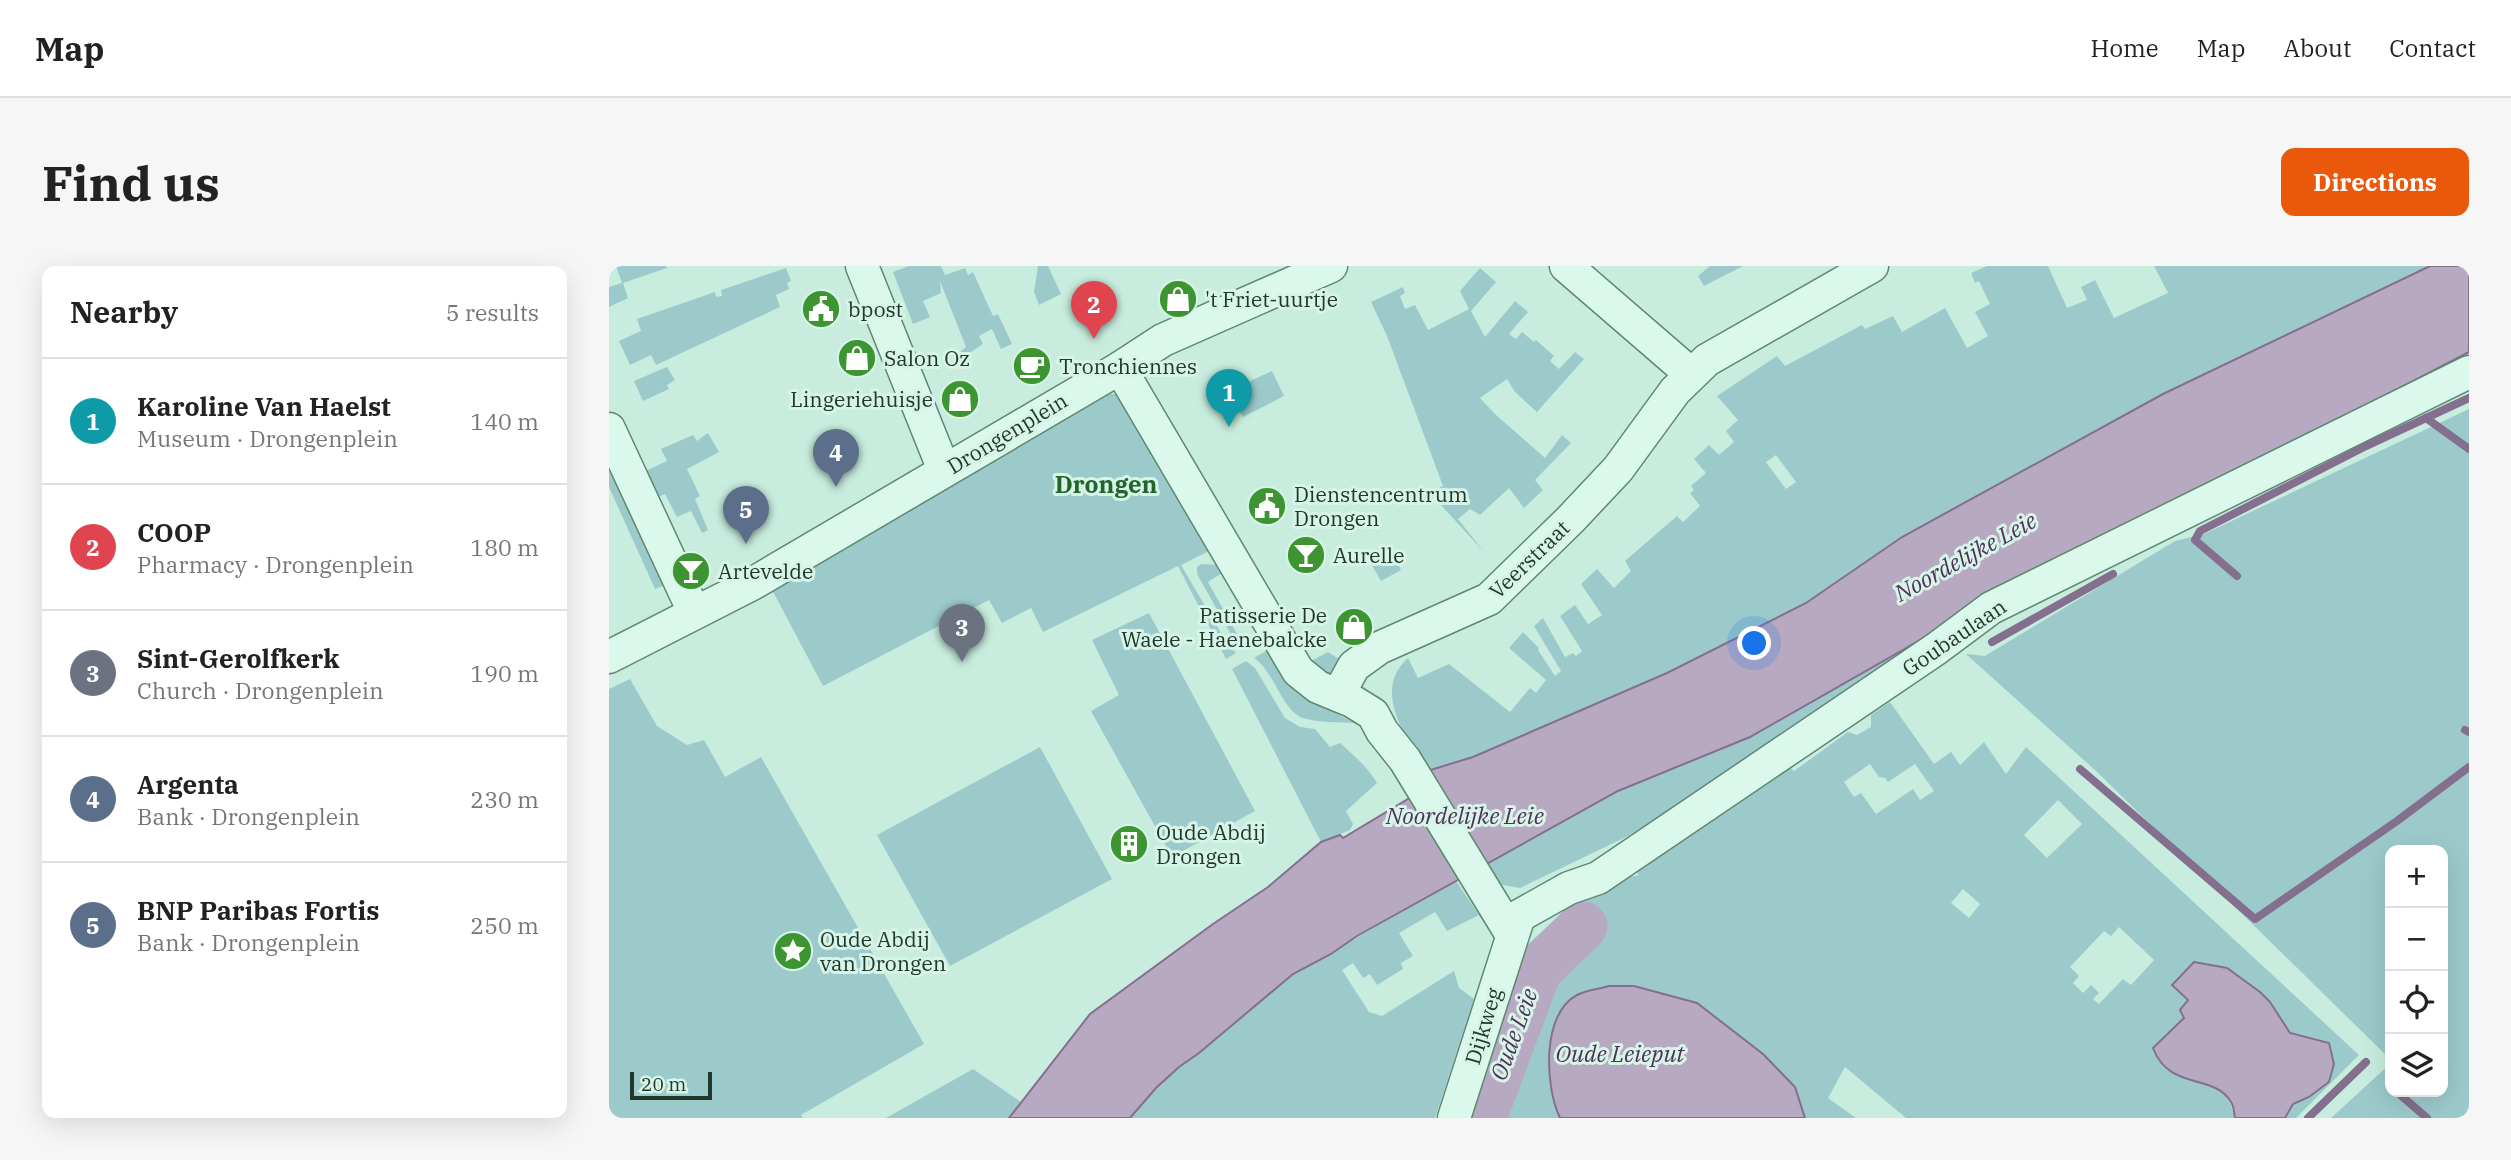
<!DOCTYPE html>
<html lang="en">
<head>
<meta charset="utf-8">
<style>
	:root { --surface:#fff; --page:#f6f6f6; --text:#222; --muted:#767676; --line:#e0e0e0; --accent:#ea580c }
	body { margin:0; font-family:"IBM Plex Serif",serif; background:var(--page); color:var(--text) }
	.controls { position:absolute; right:21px; bottom:21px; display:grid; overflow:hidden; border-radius:14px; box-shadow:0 7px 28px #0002 }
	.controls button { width:63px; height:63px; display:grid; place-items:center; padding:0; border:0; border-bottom:2px solid var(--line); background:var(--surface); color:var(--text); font:35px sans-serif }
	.scale { position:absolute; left:21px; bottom:18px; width:82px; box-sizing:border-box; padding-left:7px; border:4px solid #21392a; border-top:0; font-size:19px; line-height:24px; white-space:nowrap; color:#21392a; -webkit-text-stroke:5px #d7f4e9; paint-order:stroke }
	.you { position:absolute; left:1146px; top:378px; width:24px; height:24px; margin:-18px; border:5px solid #fff; border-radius:50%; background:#1a73e8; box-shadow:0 0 0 10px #1a73e833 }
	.badge { display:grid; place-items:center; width:46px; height:46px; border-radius:50%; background:var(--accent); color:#fff; font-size:23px; font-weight:700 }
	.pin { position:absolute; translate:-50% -58px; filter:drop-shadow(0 2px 4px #0008) }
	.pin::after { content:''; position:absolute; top:37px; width:24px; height:21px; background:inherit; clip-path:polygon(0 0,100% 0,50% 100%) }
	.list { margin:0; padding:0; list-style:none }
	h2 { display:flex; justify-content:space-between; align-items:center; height:91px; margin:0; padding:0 28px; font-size:30px }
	h2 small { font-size:23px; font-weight:400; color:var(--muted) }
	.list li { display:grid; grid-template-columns:46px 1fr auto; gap:21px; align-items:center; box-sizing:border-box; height:126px; padding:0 28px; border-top:2px solid var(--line) }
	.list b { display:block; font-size:26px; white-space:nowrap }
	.list p { margin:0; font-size:23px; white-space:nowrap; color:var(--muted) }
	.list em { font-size:23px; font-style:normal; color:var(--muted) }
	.icon { flex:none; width:38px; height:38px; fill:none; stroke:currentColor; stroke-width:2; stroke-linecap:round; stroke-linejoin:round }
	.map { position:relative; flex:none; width:1860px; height:852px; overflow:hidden; border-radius:14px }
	header { display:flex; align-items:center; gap:42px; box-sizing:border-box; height:98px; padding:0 35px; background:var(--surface); border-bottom:2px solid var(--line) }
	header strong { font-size:33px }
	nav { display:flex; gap:38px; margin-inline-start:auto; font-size:24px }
	.intro { display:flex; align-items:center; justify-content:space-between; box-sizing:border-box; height:168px; padding:0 42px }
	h1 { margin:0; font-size:49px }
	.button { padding:18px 32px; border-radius:14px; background:var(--accent); color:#fff; font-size:24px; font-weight:700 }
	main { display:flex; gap:42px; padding:0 42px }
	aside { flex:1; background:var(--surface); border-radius:14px; box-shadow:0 7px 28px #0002 }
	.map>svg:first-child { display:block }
</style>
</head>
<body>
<header>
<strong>Map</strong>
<nav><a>Home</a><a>Map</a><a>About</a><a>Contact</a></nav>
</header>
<div class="intro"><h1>Find us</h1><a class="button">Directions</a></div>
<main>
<aside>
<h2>Nearby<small>5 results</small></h2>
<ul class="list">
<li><span class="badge" style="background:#0f9aa8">1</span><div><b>Karoline Van Haelst</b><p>Museum · Drongenplein</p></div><em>140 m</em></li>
<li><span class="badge" style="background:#e0444e">2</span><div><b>COOP</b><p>Pharmacy · Drongenplein</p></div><em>180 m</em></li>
<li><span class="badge" style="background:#6b7280">3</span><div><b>Sint-Gerolfkerk</b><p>Church · Drongenplein</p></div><em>190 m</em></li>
<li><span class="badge" style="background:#5c6f8a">4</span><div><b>Argenta</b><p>Bank · Drongenplein</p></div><em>230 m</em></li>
<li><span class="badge" style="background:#5c6f8a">5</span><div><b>BNP Paribas Fortis</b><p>Bank · Drongenplein</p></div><em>250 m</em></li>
</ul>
</aside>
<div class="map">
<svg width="1860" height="852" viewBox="0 0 1860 852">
	<rect width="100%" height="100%" fill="#c8edde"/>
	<g fill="#9ccacb" fill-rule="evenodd">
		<path d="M7,0H57L58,2L14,17L19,32L0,41V21L13,17Z"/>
		<path d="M300,0H332L336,9L356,2L359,9L364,6L384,50L389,48L403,78L392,83L383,63L370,70L374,78L354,91L351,86L357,81L331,15L332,27L314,35L321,51L304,58L284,6Z"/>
		<path d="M429,0H439L452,28L430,39L425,26Z"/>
		<path d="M1101,0H1134L1095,20L1089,10Z"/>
		<path d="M1378,0H1439L1458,42L1478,34L1472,21L1486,14L1505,52L1559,27L1545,0H1821L1554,128L1293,271L1197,337L1058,407L864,491L818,505C798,473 762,425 799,392L809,412L840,398L901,446L921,422L927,427L937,414L900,382L914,366L930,382L929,384L946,410L952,405L925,360L934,352L956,391L964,387L967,390L973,385L951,350L966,339L979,358L993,349L972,318L988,303L1005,322L1022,305L1016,295L1068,250L1074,256L1091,240L1081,227L1085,224L1082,220L1097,207L1085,193L1100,179L1110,189L1125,176L1117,165L1129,154L1108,130L1168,90L1176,100L1253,59L1256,63L1284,50L1293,66L1336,42L1358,82L1379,70L1366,46L1381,38L1370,15L1366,17L1362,7ZM1167,189L1187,216L1177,223L1157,196Z"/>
		<path d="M177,2L182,15L178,17L180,23L167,29L171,41L47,99L42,89L21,99L10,75L32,65L28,53L106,26L107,31L113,30L112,24Z"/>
		<path d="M871,2L887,16L862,45L876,71L906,35L919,46L900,68L907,73L913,66L925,76L927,74L945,90L941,95L950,103L966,86L975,93L928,146L906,126L898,113L871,132L886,148L936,192L953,169L962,177L926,214L934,224L915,242L900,222L871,249L861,243L849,253L875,286L820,226L834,220L778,70L762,36L794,21L796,27L791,30L796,43L806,39L819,64L860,43L851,25Z"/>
		<path d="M58,101L66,114L58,119L60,123L34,135L25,115Z"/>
		<path d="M663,105L675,130L634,151L619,125Z"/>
		<path d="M494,127L508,128L514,134L606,282L572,299L616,374L627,387L617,393L569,300L434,366L422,342L393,357L380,334L214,420L161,320Z"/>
		<path d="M1860,143V852H1722L1781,798V826H1834V584H1781V793L1487,505L1357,388L1376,390L1566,275L1595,268Z"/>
		<path d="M99,167L110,186L78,203L91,230L86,233L99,264L93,267L82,245L68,251L56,228L43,234L30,208L58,195L52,183L84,169L88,175Z"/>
		<path d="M0,178L63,316L46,323L0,221Z"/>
		<path d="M778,278L792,304L772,315L757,289Z"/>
		<path d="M592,298L610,299L616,305L599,316L633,377L651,367L653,371L634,381L624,372L588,308V301Z"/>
		<path d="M540,347L646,545L563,591L482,445L510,429L483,374Z"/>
		<path d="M1334,361L1250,425L1019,570L911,622L893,619L878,598L1009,525L1141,471Z"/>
		<path d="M662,382L699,432L745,457C729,456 710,457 694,452C673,445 665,405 645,392Z"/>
		<path d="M719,386L730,393L738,394L725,407L717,410L698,397Z"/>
		<path d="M637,395L646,402L676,452L691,461L706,463L721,481L731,477C745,490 758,500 768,517L737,545L744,558L741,564L712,576L623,403Z"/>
		<path d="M21,413L48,460L78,479L95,474L116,511L152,491L315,778L192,849L194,852H0V423Z"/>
		<path d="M1281,436L1325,498L1342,486L1351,499L1375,476L1397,508L1417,481L1750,789L1687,852H1676L1684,838L1700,831L1704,773L1681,767L1661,736L1618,702L1579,733L1576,752L1592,817C1613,826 1621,829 1626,852H1297L1236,801L1219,832L1247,852H881L866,835L914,683L968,633L999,616L1030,609L1023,598L1176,498L1185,505L1239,466L1248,469L1262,461V449ZM1261,498L1270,511L1276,512L1279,516L1306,498L1325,525L1311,534L1304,523L1267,548L1252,527L1245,531L1235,516ZM1449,534L1473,558L1438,592L1415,569ZM1354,623L1371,638L1360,652L1342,637ZM1510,661L1545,694L1522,719L1514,713L1490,738L1484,733L1490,727L1482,719L1474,727L1464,717L1470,710L1461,701L1495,665L1502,670Z"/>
		<path d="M431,481L503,613L341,700L268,569Z"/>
		<path d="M847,615L870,649L838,665L826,646L790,667L804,690L792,697L794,703L768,719L761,708L754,712L744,697L733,704L760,746L773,750L845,705L850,722L865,733L826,852H521L547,822L570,801L590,787L684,708Z"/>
		<path d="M364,803L412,836L400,852H277Z"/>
	</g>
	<g fill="#b7a9c1" stroke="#846f8f" stroke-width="2">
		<path d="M1821,0H1860V86L1350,352L1141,471L1009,525L748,670L722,688L684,708L590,787L570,801L547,822L521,852H400L481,748L604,658L659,621L712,576L731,569L734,572L802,531L818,505L864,491L1058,407L1197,337L1293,271L1554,128Z"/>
		<path d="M1585,696L1618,702L1651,726L1661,736L1681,767L1720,777L1725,798L1720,816L1700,831L1684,838L1676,852H1626C1625,847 1625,840 1622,836C1605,807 1560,825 1544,782L1575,752L1571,744L1579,734L1563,719Z"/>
		<path d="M1000,720H1025L1088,737L1154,788L1186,821L1196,852H951C936,821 932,748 968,729C977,724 990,723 1000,720Z"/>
	</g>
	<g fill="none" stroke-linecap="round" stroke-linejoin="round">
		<g stroke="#846f8f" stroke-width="8">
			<path d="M1817,152L1860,183"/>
			<path d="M1628,310L1586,274L1591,265L1757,180L1860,132"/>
			<path d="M1383,376L1504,308"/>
			<path d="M1856,464L1860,466"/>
			<path d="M1471,503L1646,653L1788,555L1860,501"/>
			<path d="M1788,826L1818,852"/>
			<path d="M1699,852L1757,796"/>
		</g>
		<path stroke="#b7a9c1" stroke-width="49" d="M873,852L928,705L974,660"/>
		<g stroke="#5e8870" stroke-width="35">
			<g id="minor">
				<path d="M253,0L335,204"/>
				<path d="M957,0L1082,108"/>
				<path d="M511,102L689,405L709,421L743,435L764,448L773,465L796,494L903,669"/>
				<path d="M0,163L85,346"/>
				<path d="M0,391L143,318L511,102L554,74L722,0"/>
				<path d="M729,429L745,400L770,382L880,333L962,253L1009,203L1066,125L1098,94L1263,0"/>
				<path d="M845,852L910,650L960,622L989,612L1327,383L1382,342L1860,106"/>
			</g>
		</g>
		<use href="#minor" stroke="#dbf8ec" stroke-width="32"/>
	</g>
	<defs>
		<g id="shop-disc" transform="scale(2.0125)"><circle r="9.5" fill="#3c9530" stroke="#d7f4e9"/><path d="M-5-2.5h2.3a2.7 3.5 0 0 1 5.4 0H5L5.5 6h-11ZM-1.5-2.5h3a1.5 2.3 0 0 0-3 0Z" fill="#fff"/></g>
		<g id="civic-disc" transform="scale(2.0125)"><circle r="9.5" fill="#3c9530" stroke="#d7f4e9"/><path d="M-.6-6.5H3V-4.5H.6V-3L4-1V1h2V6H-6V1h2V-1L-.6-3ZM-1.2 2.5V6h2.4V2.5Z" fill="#fff"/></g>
		<g id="cafe-disc" transform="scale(2.0125)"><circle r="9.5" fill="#3c9530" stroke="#d7f4e9"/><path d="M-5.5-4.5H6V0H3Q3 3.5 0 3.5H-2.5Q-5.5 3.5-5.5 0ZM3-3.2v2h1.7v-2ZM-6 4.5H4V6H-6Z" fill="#fff"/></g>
		<g id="bar-disc" transform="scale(2.0125)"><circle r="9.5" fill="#3c9530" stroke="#d7f4e9"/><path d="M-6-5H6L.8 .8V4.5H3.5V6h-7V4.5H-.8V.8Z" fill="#fff"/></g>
		<g id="building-disc" transform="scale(2.0125)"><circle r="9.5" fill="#3c9530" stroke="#d7f4e9"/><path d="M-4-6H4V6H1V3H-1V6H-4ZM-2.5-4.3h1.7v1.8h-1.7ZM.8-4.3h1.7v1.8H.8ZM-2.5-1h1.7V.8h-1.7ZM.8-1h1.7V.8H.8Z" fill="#fff"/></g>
		<g id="sight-disc" transform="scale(2.0125)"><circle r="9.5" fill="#3c9530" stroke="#d7f4e9"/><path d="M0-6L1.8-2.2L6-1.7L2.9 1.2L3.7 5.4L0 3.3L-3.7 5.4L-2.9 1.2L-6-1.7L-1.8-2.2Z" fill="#fff"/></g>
	</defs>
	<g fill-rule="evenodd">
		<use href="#shop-disc" x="569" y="33"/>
		<use href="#civic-disc" x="212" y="43"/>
		<use href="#shop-disc" x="248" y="92"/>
		<use href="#cafe-disc" x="423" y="100"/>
		<use href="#shop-disc" x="351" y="133"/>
		<use href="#civic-disc" x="658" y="240"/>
		<use href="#bar-disc" x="697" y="289"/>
		<use href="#bar-disc" x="82" y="305"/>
		<use href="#shop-disc" x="745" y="361"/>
		<use href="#building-disc" x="520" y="578"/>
		<use href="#sight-disc" x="184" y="685"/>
	</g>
	<g text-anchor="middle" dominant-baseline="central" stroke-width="6" stroke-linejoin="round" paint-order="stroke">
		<g font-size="21" fill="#21392a" stroke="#d7f4e9" text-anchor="start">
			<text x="596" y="33">'t Friet-uurtje</text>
			<text x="239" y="43">bpost</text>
			<text x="275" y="92">Salon Oz</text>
			<text x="450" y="100">Tronchiennes</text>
			<text x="324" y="133" text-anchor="end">Lingeriehuisje</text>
			<text x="685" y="228">Dienstencentrum<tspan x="685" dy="24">Drongen</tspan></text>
			<text x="724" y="289">Aurelle</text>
			<text x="109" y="305">Artevelde</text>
			<text x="718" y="349" text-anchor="end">Patisserie De<tspan x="718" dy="24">Waele - Haenebalcke</tspan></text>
			<text x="547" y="566">Oude Abdij<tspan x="547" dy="24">Drongen</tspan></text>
			<text x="211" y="673">Oude Abdij<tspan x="211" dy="24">van Drongen</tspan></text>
		</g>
		<g font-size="21" fill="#21392a" stroke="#d7f4e9">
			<text transform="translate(398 167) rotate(-31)">Drongenplein</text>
			<text transform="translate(920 293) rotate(-44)">Veerstraat</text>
			<text transform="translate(1345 371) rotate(-34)">Goubaulaan</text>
			<text transform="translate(874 760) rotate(-73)">Dijkweg</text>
		</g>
		<g font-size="23" font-style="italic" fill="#513158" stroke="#d7f4e9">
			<text transform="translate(1356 290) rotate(-29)">Noordelijke Leie</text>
			<text x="856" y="549">Noordelijke Leie</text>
			<text transform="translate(904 768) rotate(-70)">Oude Leie</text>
			<text x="1011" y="787">Oude Leieput</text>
		</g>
		<g font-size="24" font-weight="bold" fill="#226429" stroke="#d7f4e9">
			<text x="497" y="218">Drongen</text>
		</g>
	</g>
</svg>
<div class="controls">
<button>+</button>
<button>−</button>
<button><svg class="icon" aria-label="locate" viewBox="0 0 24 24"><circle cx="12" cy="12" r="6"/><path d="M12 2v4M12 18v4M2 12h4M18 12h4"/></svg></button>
<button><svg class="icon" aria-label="layers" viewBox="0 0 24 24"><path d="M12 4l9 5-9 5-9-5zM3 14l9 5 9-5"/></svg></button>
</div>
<div class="scale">20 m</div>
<div class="you"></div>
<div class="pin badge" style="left:620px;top:161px;background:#0f9aa8">1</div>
<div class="pin badge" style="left:485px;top:73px;background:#e0444e">2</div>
<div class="pin badge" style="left:353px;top:396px;background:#6b7280">3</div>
<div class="pin badge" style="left:227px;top:221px;background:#5c6f8a">4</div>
<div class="pin badge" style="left:137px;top:278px;background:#5c6f8a">5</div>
</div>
</main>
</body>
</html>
